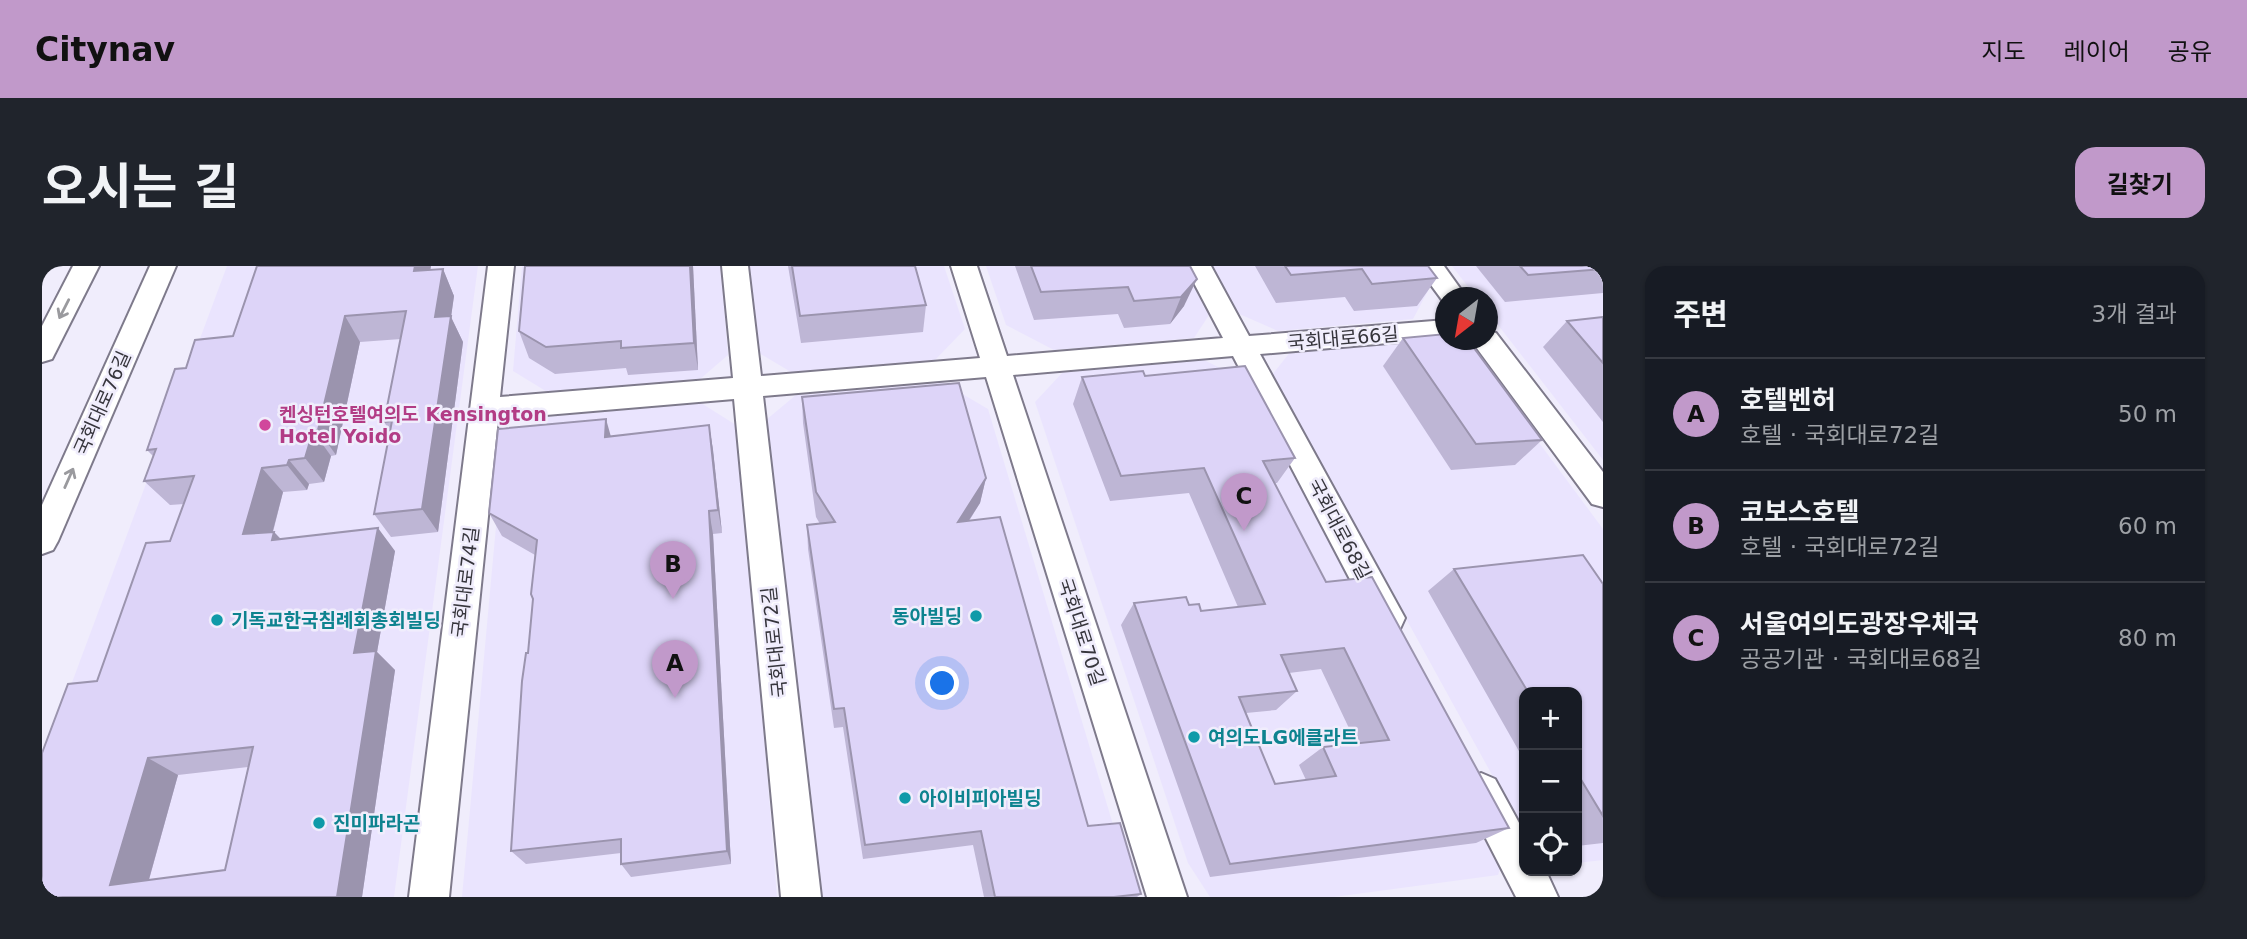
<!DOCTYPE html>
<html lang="ko">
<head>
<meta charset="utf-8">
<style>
	:root { --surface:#171b24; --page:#20242c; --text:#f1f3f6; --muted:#9ea1a6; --line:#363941; --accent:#c199ca }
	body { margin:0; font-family:"DejaVu Sans","Noto Sans KR",sans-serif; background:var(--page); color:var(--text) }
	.controls { position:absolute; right:21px; bottom:21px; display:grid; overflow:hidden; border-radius:14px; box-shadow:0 2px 5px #0004 }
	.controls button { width:63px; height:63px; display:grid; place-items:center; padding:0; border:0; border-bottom:2px solid var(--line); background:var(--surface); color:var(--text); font:35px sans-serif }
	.compass { position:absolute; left:1393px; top:21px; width:63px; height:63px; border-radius:50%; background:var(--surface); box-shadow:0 2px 5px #0004; rotate:211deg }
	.you { position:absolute; left:901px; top:418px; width:24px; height:24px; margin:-18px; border:5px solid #fff; border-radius:50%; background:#1a73e8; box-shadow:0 0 0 10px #1a73e833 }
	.badge { display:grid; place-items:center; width:46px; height:46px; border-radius:50%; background:var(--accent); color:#111; font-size:23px; font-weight:700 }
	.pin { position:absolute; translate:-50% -58px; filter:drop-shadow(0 2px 4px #0008) }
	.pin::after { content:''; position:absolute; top:37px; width:24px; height:21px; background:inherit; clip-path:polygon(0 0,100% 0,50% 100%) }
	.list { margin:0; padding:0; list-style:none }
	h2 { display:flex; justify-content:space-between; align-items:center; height:91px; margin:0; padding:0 28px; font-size:30px }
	h2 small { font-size:23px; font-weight:400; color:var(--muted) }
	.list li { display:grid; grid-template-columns:46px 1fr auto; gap:21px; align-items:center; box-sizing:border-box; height:112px; padding:0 28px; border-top:2px solid var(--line) }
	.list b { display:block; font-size:26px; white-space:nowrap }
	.list p { margin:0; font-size:23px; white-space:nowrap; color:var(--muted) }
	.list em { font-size:23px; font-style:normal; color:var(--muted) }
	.icon { flex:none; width:38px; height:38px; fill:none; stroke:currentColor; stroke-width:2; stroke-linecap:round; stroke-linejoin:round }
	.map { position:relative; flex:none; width:1561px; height:631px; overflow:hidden; border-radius:21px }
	header { display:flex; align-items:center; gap:42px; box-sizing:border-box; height:98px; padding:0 35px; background:var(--accent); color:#111 }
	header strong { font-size:33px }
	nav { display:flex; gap:38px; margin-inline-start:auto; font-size:24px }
	.intro { display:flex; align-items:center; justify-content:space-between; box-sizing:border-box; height:168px; padding:0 42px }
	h1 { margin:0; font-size:49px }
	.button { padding:18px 32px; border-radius:21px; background:var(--accent); color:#111; font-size:24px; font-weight:700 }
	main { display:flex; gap:42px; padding:0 42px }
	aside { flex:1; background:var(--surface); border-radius:21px; box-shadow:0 2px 5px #0004 }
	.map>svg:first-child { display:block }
</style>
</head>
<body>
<header>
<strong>Citynav</strong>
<nav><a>지도</a><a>레이어</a><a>공유</a></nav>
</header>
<div class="intro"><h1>오시는 길</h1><a class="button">길찾기</a></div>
<main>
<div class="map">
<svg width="1561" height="631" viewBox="0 0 1561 631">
	<rect width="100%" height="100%" fill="#f0edfc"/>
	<g fill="#eae4fe">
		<path d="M185,0H436L352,631H0V497Z"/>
		<path d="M480,0H679L686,89L657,114L507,127L471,105Z"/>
		<path d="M707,0H902L923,63L893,94L749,106L717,87Z"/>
		<path d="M944,0H1141L1167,49L1152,72L1012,84L964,59Z"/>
		<path d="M1169,0H1368L1386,25L1371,53L1236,65L1195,47Z"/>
		<path d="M1410,0H1561V194L1446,46V32L1434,31Z"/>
		<path d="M1381,73L1438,97L1561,263V594L1535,597V426H1482V567L1230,109L1249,85Z"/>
		<path d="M1162,94L1202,114L1458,603L1456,609L1292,631H1168L1146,597L993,136L1022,105Z"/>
		<path d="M900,116L946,143L1088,615L1090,631H780L724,154L754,129Z"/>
		<path d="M659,137L694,159L714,365L735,631H420L461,184L505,151Z"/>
	</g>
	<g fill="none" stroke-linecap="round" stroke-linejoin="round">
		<g stroke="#7e7a8b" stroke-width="4">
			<g id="minor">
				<path d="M31,0H57L10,93L0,96V60Z"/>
				<path d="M108,0H134L16,275L11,284L0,288V239Z"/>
				<path d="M446,0H472L458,131L691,112L680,0H706L719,110L938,92L909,0H935L965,90L1181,72L1143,0H1169L1207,70L1404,54V72L1218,88L1363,352L1358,363L1346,367L1334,363L1191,90L971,109L1145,631H1105L944,111L721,130L779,631H739L692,133L456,153L407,631H367Z"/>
				<path d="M1375,0H1402L1425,32H1404L1403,38Z"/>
				<path d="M1446,65L1454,67L1561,206V241L1550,238L1434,81L1431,74H1446Z"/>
				<path d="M1439,507L1453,513L1482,566V605H1504L1516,631H1474L1420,526L1425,513Z"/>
			</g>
		</g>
		<use href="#minor" fill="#fff" fill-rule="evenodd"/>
	</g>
	<g fill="#beb6d5" fill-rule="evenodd">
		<path d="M483,0H651L656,104L586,109L584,102L513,108L487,92L477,65Z"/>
		<path d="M746,0H873L884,39L881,66L759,77Z"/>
		<path d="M973,0H1148L1142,40L1128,58L1082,62L1076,48L992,54Z"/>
		<path d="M1213,0H1386L1395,12L1375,40L1312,45L1303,31L1234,37Z"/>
		<path d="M1434,0H1561V27L1463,36Z"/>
		<path d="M401,3L412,30L409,51L421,76L396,266L349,271L332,248L348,165L342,156L359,73L318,76L294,189L289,190L282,216L267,218L265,224L241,226L231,266H232L239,273L353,285L335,386L353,404L320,631H0L55,415L128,275L142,238L128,239L102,215L112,191L105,184L144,102L191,70L388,4ZM206,501L183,604L107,614L136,509Z"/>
		<path d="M1561,51V156L1501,81L1525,55Z"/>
		<path d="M1361,72L1500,174L1473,199L1409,204L1341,100Z"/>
		<path d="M1103,110L1253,192L1235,217H1232L1284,316L1467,562L1434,577L1168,611L1079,359L1092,337L1147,339L1159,345L1196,341L1147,227L1068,235L1031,138L1040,111ZM1279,403L1314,477L1281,481L1257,499L1264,514L1233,518L1204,447L1234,444L1255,425L1247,407Z"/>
		<path d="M760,131L944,212L938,237L927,255L1046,560L1099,628L1095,631H942L931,579L821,593L801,461L792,462L766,283L765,259L778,258L774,251L761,157Z"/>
		<path d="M667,159L671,184L680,267L671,268L689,598L589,611L579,598V587L484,598L469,585L491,333L493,289L460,270L447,247L569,171Z"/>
		<path d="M1412,303L1561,318V577L1535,580V426H1482V494L1386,325Z"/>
	</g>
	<g fill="#9b94ae">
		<path d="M373,0H389L385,32L372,5Z"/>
		<path d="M648,0H651L656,104L652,77Z"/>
		<path d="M401,3L412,30L409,51L421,76L396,266L380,243L393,51Z"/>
		<path d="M1155,13L1142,40L1128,58L1139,31Z"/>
		<path d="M303,50L318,76L294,189L276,164Z"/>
		<path d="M564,153L571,178L563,171Z"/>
		<path d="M667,159L671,184L680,267L676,244Z"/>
		<path d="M271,165L289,190L282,216L263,192Z"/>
		<path d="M247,194L267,218L265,224L245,199Z"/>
		<path d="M220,202L241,226L224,291L201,268Z"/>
		<path d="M944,212L938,237L911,279L916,256Z"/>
		<path d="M667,245L671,268L689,598L685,585Z"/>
		<path d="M336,262L353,285L335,386L353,404L320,631H295L312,387Z"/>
		<path d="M232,266L253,289L230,274Z"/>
		<path d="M106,492L136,509L102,631L68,619Z"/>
	</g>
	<g fill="#ddd4f8" stroke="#9b94ae" stroke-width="2" fill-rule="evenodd">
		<path d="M215,0H373L372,5L401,3L393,51L409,50L380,243L332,248L350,155L342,156L364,45L303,50L276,164L271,165L263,192L247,194L245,199L220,202L201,268L232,266L230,274L336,262L312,387L334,385L295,631H0V487L26,418L55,415L104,277L128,275L152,210L102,215L114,183L105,184L133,103L144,102L153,74L191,70ZM211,481L183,604L68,619L106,492Z"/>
		<path d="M483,0H648L652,77L579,82V75L504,81L477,65Z"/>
		<path d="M750,0H873L884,39L758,50Z"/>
		<path d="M989,0H1148L1155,13L1139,31L1092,35L1086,21L999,26Z"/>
		<path d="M1243,0H1386L1395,12L1330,18L1320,3L1249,9Z"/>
		<path d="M1478,0H1561V3L1486,9Z"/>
		<path d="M1561,51V97L1525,55Z"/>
		<path d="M1404,68V74H1426L1500,174L1434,178L1361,72Z"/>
		<path d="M1203,100L1253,192L1221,195L1284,316L1330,311L1467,562L1188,598L1092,337L1144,331L1147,339L1157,338L1159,345L1223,338L1162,202L1079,210L1040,111L1101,105L1103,110ZM1302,382L1347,474L1281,481L1294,510L1233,518L1197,431L1255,425L1239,389Z"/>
		<path d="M917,117L944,212L916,256L958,251L1046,560L1078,557L1099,628L1072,631H953L939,565L823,579L802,442L792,443L765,259L793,256L774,226L760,131Z"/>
		<path d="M564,153L563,171L667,159L676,244L667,245L685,585L579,598V573L469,585L480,415L484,387H486L491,333L489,328L495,274L447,247L456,163Z"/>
		<path d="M1541,289L1561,318V550L1535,507V426H1486L1412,303Z"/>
	</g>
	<defs><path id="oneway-shaft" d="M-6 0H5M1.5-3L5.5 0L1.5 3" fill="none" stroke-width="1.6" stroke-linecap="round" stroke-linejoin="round" transform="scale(1.75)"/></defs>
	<g stroke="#9a9a9e">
		<use href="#oneway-shaft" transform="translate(22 43) rotate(117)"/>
		<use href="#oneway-shaft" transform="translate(27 212) rotate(-66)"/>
	</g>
	<circle fill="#d1479c" stroke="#f0edfc" stroke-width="2.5" cx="223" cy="159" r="7"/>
	<g fill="#0f9aa8" stroke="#f0edfc" stroke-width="2.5">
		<circle cx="934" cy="350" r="7"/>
		<circle cx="175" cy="354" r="7"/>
		<circle cx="1152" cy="471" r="7"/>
		<circle cx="863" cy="532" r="7"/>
		<circle cx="277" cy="557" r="7"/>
	</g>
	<g text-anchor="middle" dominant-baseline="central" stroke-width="5" stroke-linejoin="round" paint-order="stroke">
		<g font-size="19" fill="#36353c" stroke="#f0edfc">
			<text transform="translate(1301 72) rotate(-5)">국회대로66길</text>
			<text transform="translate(60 137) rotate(-66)">국회대로76길</text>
			<text transform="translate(1298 263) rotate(62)">국회대로68길</text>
			<text transform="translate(423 316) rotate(-83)">국회대로74길</text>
			<text transform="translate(1040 366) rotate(72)">국회대로70길</text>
			<text transform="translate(732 376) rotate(-96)">국회대로72길</text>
		</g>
		<g font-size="19" font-weight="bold" fill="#b23c85" stroke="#f0edfc" text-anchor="start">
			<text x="237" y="148">켄싱턴호텔여의도 Kensington<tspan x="237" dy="22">Hotel Yoido</tspan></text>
		</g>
		<g font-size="19" font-weight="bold" fill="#0d838f" stroke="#f0edfc" text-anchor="start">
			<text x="920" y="350" text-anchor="end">동아빌딩</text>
			<text x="189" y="354">기독교한국침례회총회빌딩</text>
			<text x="1166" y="471">여의도LG에클라트</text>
			<text x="877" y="532">아이비피아빌딩</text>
			<text x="291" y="557">진미파라곤</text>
		</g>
	</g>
</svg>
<div class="controls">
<button>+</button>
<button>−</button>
<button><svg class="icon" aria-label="locate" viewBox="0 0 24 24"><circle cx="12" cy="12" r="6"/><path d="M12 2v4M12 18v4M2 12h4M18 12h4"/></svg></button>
</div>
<svg class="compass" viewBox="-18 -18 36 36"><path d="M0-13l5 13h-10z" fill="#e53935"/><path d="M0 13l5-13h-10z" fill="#9ea1a6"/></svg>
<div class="you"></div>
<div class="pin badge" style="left:633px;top:432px">A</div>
<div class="pin badge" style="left:631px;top:333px">B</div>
<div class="pin badge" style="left:1202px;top:265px">C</div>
</div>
<aside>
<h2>주변<small>3개 결과</small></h2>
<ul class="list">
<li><span class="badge">A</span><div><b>호텔벤허</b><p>호텔 · 국회대로72길</p></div><em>50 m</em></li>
<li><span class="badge">B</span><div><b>코보스호텔</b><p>호텔 · 국회대로72길</p></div><em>60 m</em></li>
<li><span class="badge">C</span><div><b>서울여의도광장우체국</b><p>공공기관 · 국회대로68길</p></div><em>80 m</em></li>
</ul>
</aside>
</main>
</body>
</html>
